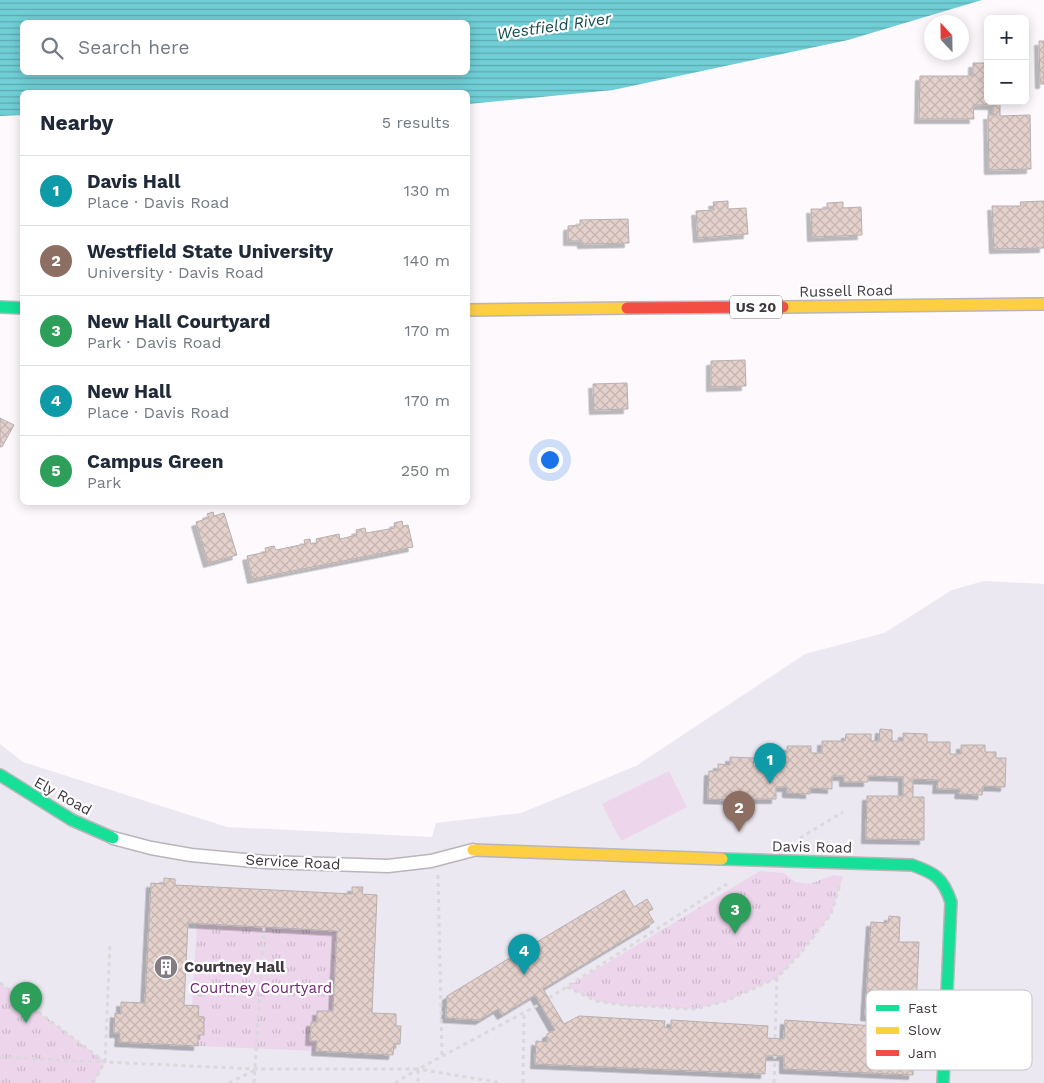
<!DOCTYPE html>
<html lang="en">
<head>
<meta charset="utf-8">
<style>
	:root { --surface:#fff; --page:#f2f2f3; --text:#1f2937; --muted:#747a83; --line:#e0e1e3; --accent:#1a73e8 }
	body { margin:0; font-family:"Work Sans",sans-serif; background:var(--page); color:var(--text) }
	.controls { position:absolute; right:15px; top:15px; display:grid; overflow:hidden; border-radius:8px; box-shadow:0 2px 12px #0003 }
	.controls button { width:45px; height:45px; display:grid; place-items:center; padding:0; border:0; border-bottom:1px solid var(--line); background:var(--surface); color:var(--text); font:25px sans-serif }
	.compass { position:absolute; left:924px; top:15px; width:45px; height:45px; border-radius:50%; background:var(--surface); box-shadow:0 2px 12px #0003; rotate:338deg }
	.you { position:absolute; left:549px; top:459px; width:18px; height:18px; margin:-12px; border:4px solid #fff; border-radius:50%; background:#1a73e8; box-shadow:0 0 0 8px #1a73e833 }
	.badge { display:grid; place-items:center; width:32px; height:32px; border-radius:50%; background:var(--accent); color:#fff; font-size:16px; font-weight:700 }
	.pin { position:absolute; translate:-50% -41px; filter:drop-shadow(0 1px 2px #0008) }
	.pin::after { content:''; position:absolute; top:26px; width:18px; height:15px; background:inherit; clip-path:polygon(0 0,100% 0,50% 100%) }
	.list { margin:0; padding:0; list-style:none }
	h2 { display:flex; justify-content:space-between; align-items:center; height:65px; margin:0; padding:0 20px; font-size:21px }
	h2 small { font-size:16px; font-weight:400; color:var(--muted) }
	.list li { display:grid; grid-template-columns:32px 1fr auto; gap:15px; align-items:center; box-sizing:border-box; height:70px; padding:0 20px; border-top:1px solid var(--line) }
	.list b { display:block; font-size:19px; white-space:nowrap }
	.list p { margin:0; font-size:16px; white-space:nowrap; color:var(--muted) }
	.list em { font-size:16px; font-style:normal; color:var(--muted) }
	.icon { flex:none; width:28px; height:28px; fill:none; stroke:currentColor; stroke-width:2; stroke-linecap:round; stroke-linejoin:round }
	.map { position:relative; flex:none; width:1044px; height:1083px; overflow:hidden }
	.search { position:absolute; background:var(--surface); box-shadow:0 2px 12px #0003; left:20px; top:20px; width:450px; height:55px; display:flex; align-items:center; gap:12px; box-sizing:border-box; padding:0 18px; border-radius:8px; color:var(--muted); font-size:19px }
	.panel { position:absolute; background:var(--surface); box-shadow:0 2px 12px #0003; left:20px; top:90px; width:450px; height:415px; border-radius:8px }
	.map>svg:first-child { display:block }
</style>
</head>
<body>
<div class="map">
<svg width="1044" height="1083" viewBox="0 0 1044 1083">
	<defs>
		<pattern id="park-tufts" width="24" height="20" patternUnits="userSpaceOnUse" patternTransform="scale(1.25)"><rect width="24" height="20" fill="#edd5ec"/><path d="M3 7l-1-3M5 7V3M7 7l1-3M15 17l-1-3M17 17v-4M19 17l1-3" fill="none" stroke="#ccb8cb"/></pattern>
		<pattern id="water-rules" width="6" height="5" patternUnits="userSpaceOnUse" patternTransform="scale(1.25)"><rect width="6" height="5" fill="#70cfd6"/><path d="M0 2.5h6" fill="none" stroke="#5ea9af"/></pattern>
		<pattern id="building-cross-hatch" width="8" height="8" patternUnits="userSpaceOnUse" patternTransform="scale(1.25)"><rect width="8" height="8" fill="#e4d1cc"/><path d="M0 0l8 8M0 8l8-8" fill="none" stroke="#c5b4b0"/></pattern>
		<filter id="shadow"><feDropShadow dx="-4.5" dy="4.5" stdDeviation="0" flood-color="#0004"/></filter>
	</defs>
	<rect width="100%" height="100%" fill="#fdf9fd"/>
	<path fill="#ebe8f1" d="M984,581L1044,584V1083H0V744L23,762L227,827L432,837L436,823L521,813L636,766L805,654L884,633L952,590Z"/>
	<path fill="#edd5ec" d="M669,771L687,807L621,841L602,804Z"/>
	<g fill="url(#park-tufts)">
		<path d="M760,871L784,873L795,882L810,884L833,875L843,877L831,914L800,954L777,978L726,1001L694,1009L623,1005L596,1001L567,987Z"/>
		<path d="M197,924L337,931L333,1011H317V1022H311L310,1041H317L316,1051L198,1046V1035H204V1017L198,1016L199,1006H192Z"/>
		<path d="M0,983L105,1062L93,1083H0Z"/>
	</g>
	<path fill="url(#water-rules)" fill-rule="evenodd" d="M0,0H982L848,40L613,90L468,104V92H22V115L0,116ZM22,22H468V72H22Z"/>
	<g fill="url(#building-cross-hatch)" stroke="#b7b0b0" filter="url(#shadow)">
		<path d="M1039,41H1044V84H1040Z"/>
		<path d="M973,63H988V101H1000V116L1030,115L1031,169L989,170L988,115H993V105H973L974,119H919L920,76H973Z"/>
		<path d="M728,201V209L746,208L748,234L698,238L696,211L714,210L713,202Z"/>
		<path d="M1044,201V248L994,249L992,206H1021L1020,202Z"/>
		<path d="M843,202V208L861,207L862,235L812,237L811,209H827V203Z"/>
		<path d="M628,219L629,243L582,244V241H568V226L580,225V220Z"/>
		<path d="M745,360L746,386L711,387V361Z"/>
		<path d="M627,383L628,409L594,410L593,384Z"/>
		<path d="M0,418L14,425L2,447L0,446Z"/>
		<path d="M213,512L214,516L224,513L237,555L208,563L196,522L209,518L207,514Z"/>
		<path d="M402,521L403,526L408,525L413,547L252,579L247,556L266,552L265,548L274,546L276,550L305,544L304,540L310,539L311,544L317,543L316,539L339,534L340,539L357,535L356,530L365,528L366,533L395,528L394,523Z"/>
		<path d="M880,729L892,730V741H903V733L927,734V742H950V754H961V745H985V752H996V758H1006L1005,787L983,786L982,795L959,794L960,789H937L938,780L913,779V797H924V840L866,839L867,796H903V777L868,776V782H844V776H832V789L810,788V794L787,793V787H776V799H751V806H731V800L708,799L709,771H718V764L730,765V757L754,758L753,766H764V753H787V746H811V753H822V741H845L846,734H871V741H879Z"/>
		<path d="M164,878L175,879V885L352,894V887H363L362,894L377,895L372,1013L396,1014V1026H401L400,1044H394L393,1055L316,1051L317,1041H310L311,1022H317V1011H333L337,931L188,923L184,1005L199,1006L198,1016L204,1017V1035H198V1046L119,1042L120,1033H114L115,1013L121,1014V1002L145,1003L151,883L164,884Z"/>
		<path d="M624,890L634,907L647,899L653,909L648,912L654,922L543,989L564,1024L579,1016L665,1021L664,1027L671,1028V1020L768,1026L767,1038L784,1039L785,1020L875,1026V1017L865,1016L871,922L888,923L889,916L900,917L899,942H919L913,1075L784,1069V1056H766L765,1074L535,1064L536,1041L547,1042V1034L555,1030L535,995L502,1015L498,1009L480,1020L446,1018L447,996L513,956L517,961L523,957L520,952Z"/>
	</g>
	<g fill="none" stroke-linecap="round" stroke-linejoin="round">
		<g stroke="#b9b5b9" stroke-width="15">
			<path id="lane" d="M113,838L151,848L191,855L265,862L388,866L431,861L473,850"/>
		</g>
		<g stroke="#b9b5b9" stroke-width="14">
			<g id="fast">
				<path d="M0,307L22,308"/>
				<path d="M0,775L72,820L113,838"/>
				<path d="M722,859L912,865C935,873 943,878 951,902L943,1083"/>
			</g>
		</g>
		<g stroke="#b9b5b9" stroke-width="14">
			<g id="slow">
				<path d="M783,307L1044,304"/>
				<path d="M468,310L627,308"/>
				<path d="M473,850L722,859"/>
			</g>
		</g>
		<g stroke="#b9b5b9" stroke-width="14">
			<path id="jam" d="M627,308L783,307"/>
		</g>
		<g stroke="#dbd9db" stroke-width="3" stroke-dasharray="4 4" stroke-linecap="butt">
			<path d="M800,838L843,812"/>
			<path d="M438,875L442,1055"/>
			<path d="M0,983L105,1062L256,1069H418L540,1004"/>
			<path d="M567,987L596,1001L623,1005L694,1009L726,1001L777,978L800,954L831,914L840,885"/>
			<path d="M549,998L727,884"/>
			<path d="M775,1038L777,978"/>
			<path d="M0,1057L104,1062"/>
			<path d="M418,1070V1083"/>
			<path d="M93,1083L105,1062L110,944"/>
			<path d="M229,1083L255,1070"/>
			<path d="M254,1083L264,927"/>
			<path d="M395,1083L418,1069L502,1083"/>
			<path d="M523,1083L524,1012"/>
			<path d="M774,1083L775,1056"/>
		</g>
		<use href="#lane" stroke="#fffeff" stroke-width="12"/>
		<use href="#fast" stroke="#16e098" stroke-width="11"/>
		<use href="#slow" stroke="#ffcf43" stroke-width="11"/>
		<use href="#jam" stroke="#f24e42" stroke-width="11"/>
	</g>
	<defs>
		<g id="building-disc" transform="scale(1.25)"><circle r="9.5" fill="#837c82" stroke="#fff"/><path d="M-4-6H4V6H1V3H-1V6H-4ZM-2.5-4.3h1.7v1.8h-1.7ZM.8-4.3h1.7v1.8H.8ZM-2.5-1h1.7V.8h-1.7ZM.8-1h1.7V.8H.8Z" fill="#fff"/></g>
	</defs>
	<g fill-rule="evenodd">
		<use href="#building-disc" x="166" y="967"/>
	</g>
	<g text-anchor="middle" dominant-baseline="central" stroke-width="4.5" stroke-linejoin="round" paint-order="stroke">
		<rect fill="#fff" stroke="#7a7479" stroke-width="1" x="730" y="295.5" width="52" height="23" rx="4"/>
		<g font-size="14" font-weight="bold" fill="#413940">
			<text x="756" y="307">US 20</text>
		</g>
		<g font-size="15" fill="#413940" stroke="#fff">
			<text transform="translate(846 291) rotate(-1)">Russell Road</text>
			<text transform="translate(63 796) rotate(29)">Ely Road</text>
			<text transform="translate(812 847) rotate(1)">Davis Road</text>
			<text transform="translate(293 862) rotate(3)">Service Road</text>
		</g>
		<g font-size="15" font-weight="bold" fill="#413940" stroke="#fff" text-anchor="start">
			<text x="184" y="967">Courtney Hall</text>
		</g>
		<g font-size="15" fill="#722773" stroke="#fff">
			<text x="261" y="988">Courtney Courtyard</text>
		</g>
		<g font-size="16" font-style="italic" fill="#114b4e" stroke="#fff">
			<text transform="translate(554 26) rotate(-8)">Westfield River</text>
		</g>
	</g>
	<rect x="866" y="990" width="166" height="80" rx="8" fill="#fff" stroke="#c6c4c6" stroke-width="1"/>
	<rect x="876" y="1005" width="23" height="6" fill="#16e098"/>
	<rect x="876" y="1027" width="23" height="7" fill="#ffcf43"/>
	<rect x="876" y="1050" width="23" height="6" fill="#f24e42"/>
	<g font-size="14" fill="#413940">
		<text x="908" y="1013">Fast</text>
		<text x="908" y="1035">Slow</text>
		<text x="908" y="1058">Jam</text>
	</g>
</svg>
<div class="controls">
<button>+</button>
<button>−</button>
</div>
<svg class="compass" viewBox="-18 -18 36 36"><path d="M0-13l5 13h-10z" fill="#e53935"/><path d="M0 13l5-13h-10z" fill="#747a83"/></svg>
<div class="you"></div>
<div class="pin badge" style="left:770px;top:784px;background:#0f9aa8">1</div>
<div class="pin badge" style="left:739px;top:832px;background:#8d6e63">2</div>
<div class="pin badge" style="left:735px;top:934px;background:#2e9e5b">3</div>
<div class="pin badge" style="left:524px;top:975px;background:#0f9aa8">4</div>
<div class="pin badge" style="left:26px;top:1023px;background:#2e9e5b">5</div>
<div class="search"><svg class="icon" aria-label="search" viewBox="0 0 24 24"><circle cx="10" cy="10" r="6"/><path d="M15 15l6 6"/></svg>Search here</div>
<section class="panel">
<h2>Nearby<small>5 results</small></h2>
<ul class="list">
<li><span class="badge" style="background:#0f9aa8">1</span><div><b>Davis Hall</b><p>Place · Davis Road</p></div><em>130 m</em></li>
<li><span class="badge" style="background:#8d6e63">2</span><div><b>Westfield State University</b><p>University · Davis Road</p></div><em>140 m</em></li>
<li><span class="badge" style="background:#2e9e5b">3</span><div><b>New Hall Courtyard</b><p>Park · Davis Road</p></div><em>170 m</em></li>
<li><span class="badge" style="background:#0f9aa8">4</span><div><b>New Hall</b><p>Place · Davis Road</p></div><em>170 m</em></li>
<li><span class="badge" style="background:#2e9e5b">5</span><div><b>Campus Green</b><p>Park</p></div><em>250 m</em></li>
</ul>
</section>
</div>
</body>
</html>
